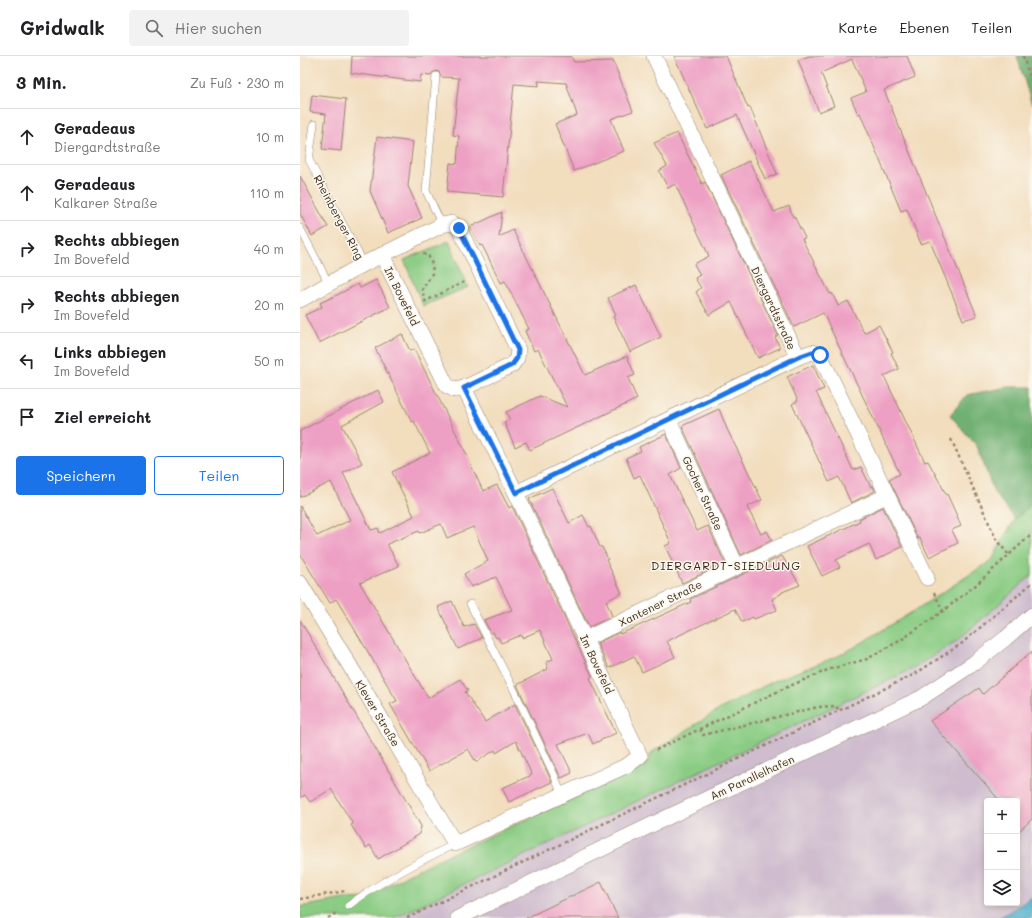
<!DOCTYPE html>
<html lang="de">
<head>
<meta charset="utf-8">
<style>
	:root { --surface:#fff; --page:#f2f2f2; --text:#202124; --muted:#757577; --line:#e0e0e0; --accent:#1a73e8 }
	body { margin:0; font-family:Mali,sans-serif; background:var(--page); color:var(--text) }
	.controls { position:absolute; right:12px; bottom:12px; display:grid; overflow:hidden; border-radius:4px; box-shadow:0 2px 6px #0003 }
	.controls button { width:36px; height:36px; display:grid; place-items:center; padding:0; border:0; border-bottom:1px solid var(--line); background:var(--surface); color:var(--text); font:20px sans-serif }
	.stop { position:absolute; width:12px; height:12px; margin:-9px; border:3px solid #1a73e8; border-radius:50%; background:#fff }
	.stop.end { background:#1a73e8; border-color:#fff; box-shadow:0 1px 4px #0008 }
	.list { margin:0; padding:0; list-style:none }
	h2 { display:flex; justify-content:space-between; align-items:center; height:52px; margin:0; padding:0 16px; font-size:17px }
	h2 small { font-size:13px; font-weight:400; color:var(--muted) }
	.list li { display:grid; grid-template-columns:26px 1fr auto; gap:12px; align-items:center; box-sizing:border-box; height:56px; padding:0 16px; border-top:1px solid var(--line) }
	.list b { display:block; font-size:15px; white-space:nowrap }
	.list p { margin:0; font-size:13px; white-space:nowrap; color:var(--muted) }
	.list em { font-size:13px; font-style:normal; color:var(--muted) }
	.actions { display:flex; gap:8px; padding:12px 16px }
	.actions a { flex:1; padding:9px 0; border:1px solid var(--accent); border-radius:4px; text-align:center; font-size:14px; color:var(--accent) }
	.actions .main { background:var(--accent); color:#fff }
	.icon { flex:none; width:22px; height:22px; fill:none; stroke:currentColor; stroke-width:2; stroke-linecap:round; stroke-linejoin:round }
	.map { position:relative; flex:none; width:732px; height:862px; overflow:hidden }
	header { display:flex; align-items:center; gap:24px; box-sizing:border-box; height:56px; padding:0 20px; background:var(--surface); border-bottom:1px solid var(--line) }
	header strong { font-size:19px }
	nav { display:flex; gap:22px; margin-inline-start:auto; font-size:14px }
	.search { width:280px; height:36px; background:var(--page); display:flex; align-items:center; gap:10px; box-sizing:border-box; padding:0 14px; border-radius:4px; color:var(--muted); font-size:15px }
	main { display:flex }
	aside { flex:1; background:var(--surface) }
	.map>svg:first-child { display:block }
</style>
</head>
<body>
<header>
<strong>Gridwalk</strong>
<div class="search"><svg class="icon" aria-label="search" viewBox="0 0 24 24"><circle cx="10" cy="10" r="6"/><path d="M15 15l6 6"/></svg>Hier suchen</div>
<nav><a>Karte</a><a>Ebenen</a><a>Teilen</a></nav>
</header>
<main>
<aside>
<h2>3 Min.<small>Zu Fuß · 230 m</small></h2>
<ul class="list">
<li><svg class="icon" aria-label="ahead" viewBox="0 0 24 24"><path d="M12 20V5M6 11l6-6 6 6"/></svg><div><b>Geradeaus</b><p>Diergardtstraße</p></div><em>10 m</em></li>
<li><svg class="icon" aria-label="ahead" viewBox="0 0 24 24"><path d="M12 20V5M6 11l6-6 6 6"/></svg><div><b>Geradeaus</b><p>Kalkarer Straße</p></div><em>110 m</em></li>
<li><svg class="icon" aria-label="right" viewBox="0 0 24 24"><path d="M7 20v-9h11M14 6l5 5-5 5"/></svg><div><b>Rechts abbiegen</b><p>Im Bovefeld</p></div><em>40 m</em></li>
<li><svg class="icon" aria-label="right" viewBox="0 0 24 24"><path d="M7 20v-9h11M14 6l5 5-5 5"/></svg><div><b>Rechts abbiegen</b><p>Im Bovefeld</p></div><em>20 m</em></li>
<li><svg class="icon" aria-label="left" viewBox="0 0 24 24"><path d="M17 20v-9H6M10 6l-5 5 5 5"/></svg><div><b>Links abbiegen</b><p>Im Bovefeld</p></div><em>50 m</em></li>
<li><svg class="icon" aria-label="arrive" viewBox="0 0 24 24"><path d="M6 21V4h12l-3 4 3 4H6"/></svg><div><b>Ziel erreicht</b></div></li>
</ul>
<div class="actions"><a class="main">Speichern</a><a>Teilen</a></div>
</aside>
<div class="map">
<svg width="732" height="862" viewBox="0 0 732 862">
	<rect width="100%" height="100%" fill="#fbf7ec"/>
	<filter id="ink" filterUnits="userSpaceOnUse"><feTurbulence type="fractalNoise" baseFrequency=".025" numOctaves="2"/><feDisplacementMap in="SourceGraphic" scale="8" xChannelSelector="R" yChannelSelector="G"/><feConvolveMatrix kernelMatrix="1 2 1 2 8 2 1 2 1" color-interpolation-filters="sRGB"/></filter>
	<filter id="wash" filterUnits="userSpaceOnUse"><feTurbulence type="fractalNoise" baseFrequency=".012" numOctaves="4" result="noise"/><feDisplacementMap in="SourceGraphic" scale="16" xChannelSelector="R" yChannelSelector="G"/><feGaussianBlur stdDeviation="0.9" result="paint"/><feColorMatrix in="noise" values="0 0 0 0 0 0 0 0 0 0 0 0 0 0 0 0 0 1.4 0 .05"/><feComposite in="paint" operator="in"/></filter>
	<g filter="url(#wash)">
		<rect width="100%" height="100%" fill="#f2ddbd"/>
		<path fill="#cfbdcf" fill-rule="evenodd" d="M732,519V841L699,862H94L612,613L658,584ZM687,745H717V847H687Z"/>
		<g fill="#8acc84" stroke="#627b51">
			<path d="M149,185L168,231L123,250L104,204Z"/>
			<path d="M732,447V519L658,584L612,613L94,862H0V851L44,843L68,842L75,836L128,808L346,709L352,696L422,652L474,625L538,600L553,592L614,555L692,504L702,485L715,463Z"/>
		</g>
		<g fill="#6fb072" stroke="#556d48">
			<path d="M717,0H732V49Z"/>
			<path d="M708,331H732V447L715,463L694,436L677,390L650,359L667,339Z"/>
		</g>
		<path fill="#4eafcd" stroke="#446c76" d="M732,841V862H699L731,842Z"/>
		<g id="blocks">
			<g fill="#eea0c4">
				<path d="M52,0H271L274,6L313,5L333,55L311,63L324,95L274,115L255,68L277,59L266,27L238,25L239,30L214,28L203,141L147,136L150,107L157,108L159,80L153,79L159,22L141,21L139,16L136,15L132,17L131,20L121,19L120,26L51,17Z"/>
				<path d="M374,0H426L448,52L450,51L477,118L465,123L437,59L407,73Z"/>
				<path d="M509,0H607L615,21L584,34L677,260L663,264L630,185L621,188L607,153L601,155L560,57L558,58L551,42L566,36L552,3L521,17L534,50L519,56L498,4Z"/>
				<path d="M12,39L46,43L41,95L22,93L26,58L10,56Z"/>
				<path d="M377,77L402,128L405,126L478,279L475,281L480,292L458,302L431,246L409,259L396,236L401,232L395,222L400,219L394,208L409,200L375,128L368,132L359,115L367,110L354,87Z"/>
				<path d="M77,81L113,86L108,130L122,162L88,177L70,135Z"/>
				<path d="M449,105L474,156L489,150L493,161L494,160L505,182L502,183L530,238L532,237L538,250L548,245L564,277L579,269L593,296L591,297L599,313L584,320L625,406L628,405L646,438H647L657,460L661,470L652,474L658,487L629,501L620,482L618,483L589,423L600,418L523,257L494,271L421,119Z"/>
				<path d="M0,120L28,171L12,180L0,158Z"/>
				<path d="M202,156L199,181L213,174L285,319L327,300L335,319L328,322L337,343L230,394L226,386L215,391L204,366L210,364L206,356L240,340L267,351L238,293L234,295L225,275L229,273L205,225L201,227L182,189L180,190L170,171Z"/>
				<path d="M76,224L90,251L19,287L5,259L22,251L20,247L39,238L58,228L60,232Z"/>
				<path d="M336,229L361,281L330,296L313,260L316,259L308,242Z"/>
				<path d="M102,278L110,295L114,293L171,407H170L183,435L197,429L209,452L212,450L292,620L290,622L316,677L293,688L288,677L258,688L272,717L261,722L217,629L248,613L246,606L253,603L240,574L222,582L221,579L201,587L198,581L196,582L193,576L191,577L184,564L212,554L196,521L171,531L164,518L188,505L173,471L147,482L141,468L120,477L119,475L87,488L99,510L60,527L128,642L160,623L168,635L165,636L185,666L215,648L252,726L209,746L202,732L232,719L216,685L196,697L195,694L176,706L168,693L129,715L90,648L97,645L55,574L36,543L30,547L0,498V450L17,480L50,464L31,426L0,441V375L78,334L84,346L42,369L62,407L43,417L71,474L78,472L80,477L114,460L92,416L130,397L114,365L112,366L75,292Z"/>
				<path d="M513,309L524,333L516,336L553,414L561,411L571,431L573,430L575,435L551,447L539,421L529,426L492,348L498,345L487,321Z"/>
				<path d="M419,353L427,373L462,444L447,451L461,478L467,475L472,484L441,499L382,370Z"/>
				<path d="M366,378L381,412L370,419L397,475L408,470L425,507L382,527L365,490L371,487L340,419L334,422L326,402L341,395L339,391Z"/>
				<path d="M252,432L269,467L283,459L289,471L291,470L300,491H302L308,503L306,504L322,537L306,545L312,560L289,571L229,443Z"/>
				<path d="M583,451L602,491L576,504L569,488L536,504L540,511L522,520L507,490L560,465L559,463Z"/>
				<path d="M482,500L500,529L482,536V537L472,543L477,554L454,563L453,561L442,566L435,553L367,585L375,601L342,616L334,600L309,612L297,587L320,576V578L334,572L391,546L390,543Z"/>
				<path d="M152,545L164,571L174,568L182,582L158,593L138,551Z"/>
				<path d="M0,564L121,770L120,778L78,803L70,789L66,792L51,769L53,768L31,733L10,746L5,739L0,742Z"/>
				<path d="M732,595V763L717,777V745H700L630,665L679,632L683,638Z"/>
				<path d="M301,826L318,862H226Z"/>
			</g>
		</g>
	</g>
	<g filter="url(#ink)">
		<use href="#blocks" fill-opacity="0" stroke="#96846e" stroke-width="1"/>
		<g fill="none" stroke-linecap="round" stroke-linejoin="round">
			<g stroke="#96846e" stroke-width="8">
				<g id="service">
					<path d="M136,20L126,135L142,169"/>
					<path d="M14,68L9,104L64,208"/>
					<path d="M0,172L29,228"/>
					<path d="M170,548L216,638L255,721L262,740"/>
					<path d="M48,850C81,825 118,806 155,788"/>
				</g>
			</g>
			<g stroke="#96846e" stroke-width="16">
				<g id="minor">
					<path d="M354,0L498,301L512,296L520,299L627,522"/>
					<path d="M0,244L64,208L142,169L152,167L159,172L218,294L217,302L212,309L164,332"/>
					<path d="M369,364L437,511"/>
					<path d="M216,437L498,301"/>
					<path d="M0,527L65,635L155,788L328,709L340,700L216,437L164,332L155,334L147,330L82,199"/>
					<path d="M285,583L586,440"/>
					<path d="M158,862L370,760L621,642L674,607L706,582L732,559"/>
				</g>
			</g>
			<g stroke="#96846e" stroke-width="2.5" stroke-dasharray="3 3" stroke-linecap="butt">
				<path d="M723,0L732,28"/>
				<path d="M123,198L128,199L132,208L133,216L122,234L125,244"/>
				<path d="M124,246L166,225"/>
				<path d="M651,383L697,485L709,499"/>
				<path d="M634,537L643,555"/>
				<path d="M400,673L403,679L518,651L536,650L539,655"/>
				<path d="M356,694L485,632L530,613L567,603L601,584L643,555L677,528L732,478"/>
				<path d="M0,843L45,835"/>
				<path d="M28,862L38,856"/>
				<path d="M107,862L615,618L661,588L732,527"/>
			</g>
			<use href="#service" stroke="#fff" stroke-width="7"/>
			<use href="#minor" stroke="#fff" stroke-width="15"/>
		</g>
	</g>
	<g fill="none" stroke-linecap="round" stroke-linejoin="round" filter="url(#ink)">
		<path stroke="#1a73e8" stroke-width="5" d="M159,172L218,294L217,302L212,309L164,332L216,437L498,301L512,296L520,299"/>
	</g>
	<g text-anchor="middle" dominant-baseline="central" stroke-width="3" stroke-linejoin="round" paint-order="stroke">
		<g font-size="11" fill="#3b2a1e" stroke="#fbf7ec">
			<text transform="translate(39 161) rotate(62)">Rheinberger Ring</text>
			<text transform="translate(102 240) rotate(64)">Im Bovefeld</text>
			<text transform="translate(474 252) rotate(65)">Diergardtstraße</text>
			<text transform="translate(403 437) rotate(65)">Gocher Straße</text>
			<text transform="translate(360 547) rotate(-26)">Xantener Straße</text>
			<text transform="translate(297 608) rotate(65)">Im Bovefeld</text>
			<text transform="translate(78 657) rotate(59)">Klever Straße</text>
			<text transform="translate(452 721) rotate(-25)">Am Parallelhafen</text>
		</g>
		<g font-size="12" letter-spacing="1" fill="#3b2a1e" stroke="#fbf7ec">
			<text x="426" y="509">DIERGARDT-SIEDLUNG</text>
		</g>
	</g>
</svg>
<div class="controls">
<button>+</button>
<button>−</button>
<button><svg class="icon" aria-label="layers" viewBox="0 0 24 24"><path d="M12 4l9 5-9 5-9-5zM3 14l9 5 9-5"/></svg></button>
</div>
<div class="stop" style="left:520px;top:299px"></div>
<div class="stop end" style="left:159px;top:172px"></div>
</div>
</main>
</body>
</html>
